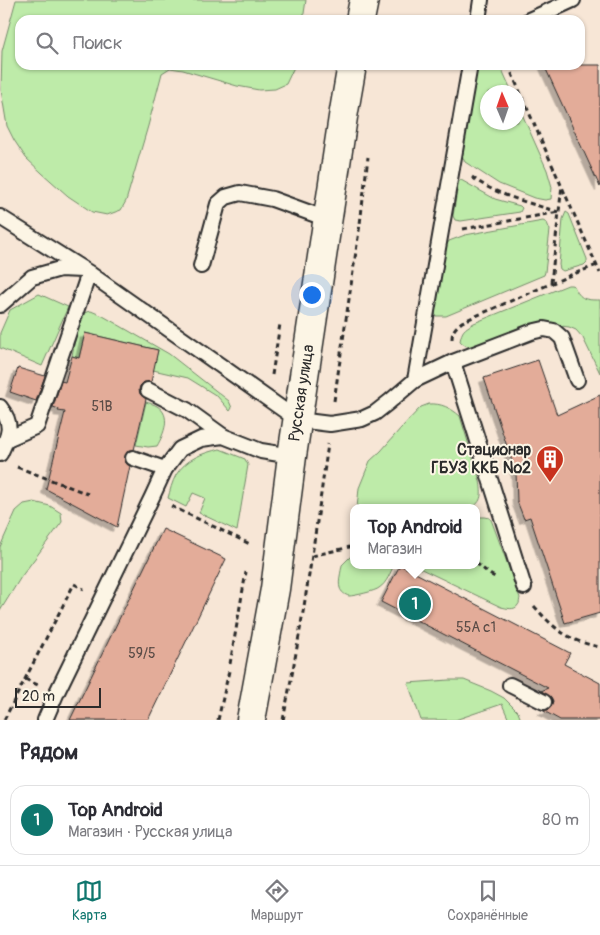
<!DOCTYPE html>
<html lang="ru">
<head>
<meta charset="utf-8">
<style>
	:root { --surface:#fff; --page:#f2f2f3; --text:#2b2b33; --muted:#7c7c81; --line:#e1e1e2; --accent:#0f766e }
	body { margin:0; font-family:Pangolin,sans-serif; background:var(--page); color:var(--text) }
	.compass { position:absolute; left:480px; top:85px; width:45px; height:45px; border-radius:50%; background:var(--surface); box-shadow:0 1px 4px #0004; rotate:358deg }
	.scale { position:absolute; left:15px; bottom:12px; width:86px; box-sizing:border-box; padding-left:5px; border:2px solid #2b2b2b; border-top:0; font-size:14px; line-height:18px; white-space:nowrap; color:#2b2b2b; -webkit-text-stroke:4px #fcf5e5; paint-order:stroke }
	.you { position:absolute; left:311px; top:294px; width:18px; height:18px; margin:-12px; border:4px solid #fff; border-radius:50%; background:#1a73e8; box-shadow:0 0 0 8px #1a73e833 }
	.badge { display:grid; place-items:center; width:32px; height:32px; border-radius:50%; background:var(--accent); color:#fff; font-size:16px; font-weight:700 }
	.pin { position:absolute; translate:-50% -50%; border:2px solid #fff; box-shadow:0 1px 5px #0006 }
	.popup { position:absolute; left:350px; top:504px; width:130px; height:65px; box-sizing:border-box; display:grid; place-content:center; border-radius:10px; background:var(--surface); filter:drop-shadow(0 1px 4px #0005); font-size:16px; white-space:nowrap; color:var(--muted) }
	.popup b { font-size:19px; color:var(--text) }
	.popup::after { content:''; position:absolute; left:50%; top:100%; margin-left:-10px; border:10px solid transparent; border-top-color:var(--surface) }
	.list { margin:0; padding:0; list-style:none }
	h2 { display:flex; justify-content:space-between; align-items:center; height:65px; margin:0; padding:0 20px; font-size:21px }
	h2 small { font-size:16px; font-weight:400; color:var(--muted) }
	.list li { display:grid; grid-template-columns:32px 1fr auto; gap:15px; align-items:center; box-sizing:border-box; height:70px; margin:0 10px 10px; padding:0 10px; border:1px solid var(--line); border-radius:15px }
	.list b { display:block; font-size:19px; white-space:nowrap }
	.list p { margin:0; font-size:16px; white-space:nowrap; color:var(--muted) }
	.list em { font-size:16px; font-style:normal; color:var(--muted) }
	.icon { flex:none; width:28px; height:28px; fill:none; stroke:currentColor; stroke-width:2; stroke-linecap:round; stroke-linejoin:round }
	.map { position:relative; flex:none; width:600px; height:720px; overflow:hidden }
	.search { position:absolute; background:var(--surface); box-shadow:0 1px 4px #0004; left:15px; right:15px; top:15px; height:55px; display:flex; align-items:center; gap:12px; box-sizing:border-box; padding:0 18px; border-radius:15px; color:var(--muted); font-size:19px }
	.sheet { height:145px; background:var(--surface) }
	nav { display:flex; justify-content:space-around; align-items:center; box-sizing:border-box; height:70px; border-top:1px solid var(--line); background:var(--surface); font-size:14px; color:var(--muted) }
	nav a { display:grid; justify-items:center; gap:2px }
	nav .on { color:var(--accent) }
	.map>svg:first-child { display:block }
</style>
</head>
<body>
<div class="map">
<svg width="600" height="720" viewBox="0 0 600 720">
	<defs>
		<filter id="shadow"><feDropShadow dx="-4.5" dy="4.5" stdDeviation="0" flood-color="#0004"/></filter>
	</defs>
	<rect width="100%" height="100%" fill="#f7e6d6"/>
	<filter id="ink" filterUnits="userSpaceOnUse"><feTurbulence type="fractalNoise" baseFrequency=".02" numOctaves="2"/><feDisplacementMap in="SourceGraphic" scale="10" xChannelSelector="R" yChannelSelector="G"/><feConvolveMatrix kernelMatrix="1 2 1 2 8 2 1 2 1" color-interpolation-filters="sRGB"/></filter>
	<g filter="url(#ink)">
		<g fill="#beeba9" stroke="#748b6a">
			<path d="M16,0H306L303,20H20V65H295L286,84L275,89L259,90L237,86L183,70L170,68L162,73L148,126L126,201L121,210L107,215L92,212L68,196L42,173L26,158L14,140L7,126L1,90L2,51Z"/>
			<path d="M478,65H500L512,92H488V122H518V105L547,170L552,187L551,199L545,200L534,198L499,184L465,162L461,154Z"/>
			<path d="M461,180L495,199L520,206L522,208L520,212L461,221L455,220L453,216L458,184L459,181Z"/>
			<path d="M566,212L569,214L587,259V262L584,265L563,271L560,269L559,265L563,219Z"/>
			<path d="M543,221L547,223L550,230L545,272L544,275L446,316H436L434,310L435,305L445,248L449,241L465,235Z"/>
			<path d="M568,285H571L574,286C580,300 586,300 600,300V373L583,338L576,330L569,327L553,325L477,346C469,347 466,347 460,341C462,330 464,329 474,323Z"/>
			<path d="M39,294L68,307L42,366L0,348V333L10,310Z"/>
			<path d="M91,311L103,316L169,354L229,401L232,408L230,411L217,396L188,378L153,370L158,350L85,333L79,358L72,356L79,318L83,313Z"/>
			<path d="M146,402C149,403 154,404 157,406C172,415 164,434 157,446L148,447L136,445Z"/>
			<path d="M429,404C441,403 451,408 460,416L480,481C482,493 483,502 471,508H357L359,488L370,461L381,451L401,428L421,407Z"/>
			<path d="M220,449L245,459L248,465L237,531L199,513L205,498L193,493L186,507L168,498C170,491 172,482 176,475C186,459 202,453 220,449Z"/>
			<path d="M34,502L50,506L61,513L62,522L21,577L0,611V547L16,511L24,504Z"/>
			<path d="M480,517H485L490,518L492,522L520,598C519,600 520,603 518,605C515,611 506,608 501,607L413,565H476V519Z"/>
			<path d="M354,553V565H394C390,573 387,583 379,588C376,591 354,596 349,596C345,595 341,592 340,588C338,582 341,572 342,565Z"/>
			<path d="M449,680H464L491,691L504,698L518,712L521,720H509L502,704L455,720H421L408,683Z"/>
		</g>
		<g fill="#e3ac99" stroke="#2b2b2b" filter="url(#shadow)">
			<path d="M544,65H600V187Z"/>
			<path d="M85,333L158,350L151,382H144L140,386L139,390L140,394L146,399L134,450L128,451L125,456V460L126,463L130,466L117,527L46,489L65,412L58,411L59,409L53,407L61,381L65,382L72,356L79,358Z"/>
			<path d="M538,360L557,415L600,395V613L565,623L530,517L524,519L517,501L516,473L484,378Z"/>
			<path d="M18,368L45,376L36,401L10,392Z"/>
			<path d="M163,529L226,559L148,720H70Z"/>
			<path d="M400,565L570,653L564,664L600,683V720H560L542,710H548L552,705L553,701L551,697L541,691L548,688L381,602Z"/>
		</g>
		<g fill="none" stroke-linecap="round" stroke-linejoin="round">
			<g stroke="#2b2b2b" stroke-width="18">
				<g id="lane">
					<path d="M478,20L481,0"/>
					<path d="M529,20L573,0"/>
					<path d="M0,217L86,271L298,420L330,424L362,419L375,413L389,402L415,380L453,362L531,332L544,329L554,331L562,338L577,380"/>
					<path d="M201,266L218,204L226,197L240,193L272,199L327,219"/>
					<path d="M0,305L32,277L60,269L82,270"/>
					<path d="M453,362L524,587"/>
					<path d="M415,380L470,65"/>
					<path d="M148,390L187,410L223,436"/>
					<path d="M0,407C14,425 9,435 0,454"/>
					<path d="M7,439L37,426L89,273"/>
					<path d="M133,458L165,469"/>
					<path d="M510,685L544,702"/>
					<path d="M45,720L57,692L152,497L165,469L180,449L201,439L223,436L261,451L292,456"/>
				</g>
			</g>
			<g stroke="#2b2b2b" stroke-width="31">
				<g id="secondary">
					<path d="M360,20L364,0"/>
					<path id="s1" d="M251,720L275,589L292,456L343,117L352,65"/>
				</g>
			</g>
			<g stroke="#2b2b2b" stroke-width="3" stroke-dasharray="5 4" stroke-linecap="butt">
				<path d="M508,65L600,273"/>
				<path d="M472,177C497,196 528,202 558,212"/>
				<path d="M463,229L559,212"/>
				<path d="M551,283L562,185"/>
				<path d="M452,339C452,330 456,327 462,322L571,275L597,265"/>
				<path d="M272,375L280,324"/>
				<path d="M334,401L360,224L368,157"/>
				<path d="M17,467L88,494"/>
				<path d="M171,506L250,544"/>
				<path d="M312,556L354,546"/>
				<path d="M476,563L491,575L497,578"/>
				<path d="M534,606C555,630 569,641 600,647"/>
				<path d="M230,664L246,572"/>
				<path d="M25,679L38,685"/>
				<path d="M4,720L74,584L84,589"/>
				<path d="M218,720L229,671"/>
				<path d="M283,720C302,629 315,537 328,444"/>
			</g>
			<use href="#lane" stroke="#fcf5e5" stroke-width="14"/>
			<use href="#secondary" stroke="#fcf5e5" stroke-width="28"/>
		</g>
	</g>
	<defs>
		<g id="building-pin" transform="scale(1.4375)"><path d="M0 17L-7.5 6A9.5 9.5 0 1 1 7.5 6Z" fill="#c8321e" stroke="#fcf5e5"/><path d="M-4-6H4V6H1V3H-1V6H-4ZM-2.5-4.3h1.7v1.8h-1.7ZM.8-4.3h1.7v1.8H.8ZM-2.5-1h1.7V.8h-1.7ZM.8-1h1.7V.8H.8Z" fill="#fff"/></g>
	</defs>
	<g fill-rule="evenodd">
		<use href="#building-pin" x="550" y="459"/>
	</g>
	<g text-anchor="middle" dominant-baseline="central" stroke-width="4" stroke-linejoin="round" paint-order="stroke">
		<g font-size="14" fill="#594b46">
			<text x="102" y="406">51В</text>
			<text x="476" y="627">55А с1</text>
			<text x="142" y="653">59/5</text>
		</g>
		<g font-size="16" fill="#2b2b2b" stroke="#fcf5e5">
			<text stroke="none"><textPath href="#s1" startOffset="331">Русская улица</textPath></text>
		</g>
		<g font-size="16" font-weight="bold" fill="#2b2b2b" stroke="#fcf5e5" text-anchor="end">
			<text x="531" y="450">Стационар<tspan x="531" dy="18">ГБУЗ ККБ №2</tspan></text>
		</g>
	</g>
</svg>
<svg class="compass" viewBox="-18 -18 36 36"><path d="M0-13l5 13h-10z" fill="#e53935"/><path d="M0 13l5-13h-10z" fill="#7c7c81"/></svg>
<div class="scale">20 m</div>
<div class="you"></div>
<div class="pin badge" style="left:415px;top:604px">1</div>
<div class="popup"><b>Top Android</b>Магазин</div>
<div class="search"><svg class="icon" aria-label="search" viewBox="0 0 24 24"><circle cx="10" cy="10" r="6"/><path d="M15 15l6 6"/></svg>Поиск</div>
</div>
<section class="sheet">
<h2>Рядом<small></small></h2>
<ul class="list">
<li><span class="badge">1</span><div><b>Top Android</b><p>Магазин · Русская улица</p></div><em>80 m</em></li>
</ul>
</section>
<nav>
<a class="on"><svg class="icon" aria-label="map" viewBox="0 0 24 24"><path d="M3 6l6-2 6 2 6-2v14l-6 2-6-2-6 2zM9 4v14M15 6v14"/></svg>Карта</a>
<a><svg class="icon" aria-label="directions" viewBox="0 0 24 24"><path d="M12 3l9 9-9 9-9-9zM9 14v-3h6M13 9l2 2-2 2"/></svg>Маршрут</a>
<a><svg class="icon" aria-label="saved" viewBox="0 0 24 24"><path d="M7 4h10v16l-5-4-5 4z"/></svg>Сохранённые</a>
</nav>
</body>
</html>
